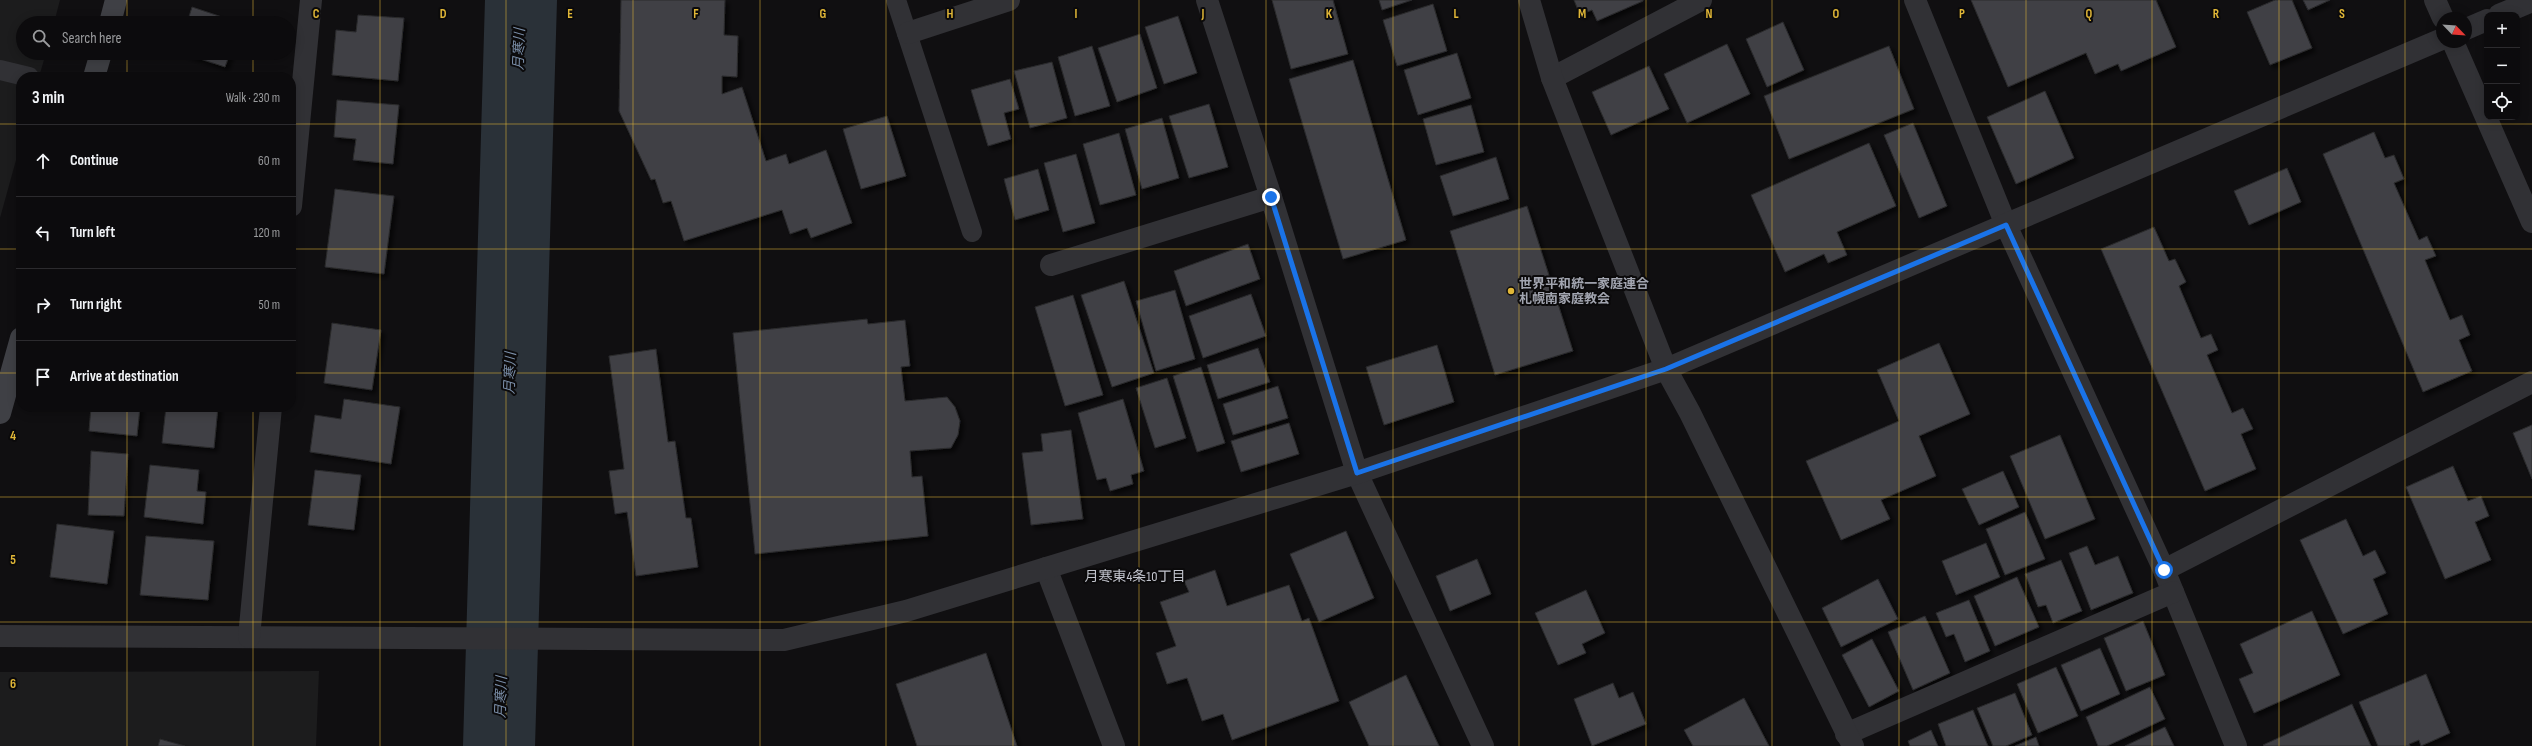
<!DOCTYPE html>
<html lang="en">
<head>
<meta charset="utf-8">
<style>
	:root { --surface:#0c0b0d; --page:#1a191b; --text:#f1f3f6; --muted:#9a9b9d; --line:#2c2b2e }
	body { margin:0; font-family:"Sofia Sans Condensed","Noto Sans JP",sans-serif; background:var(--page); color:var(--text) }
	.controls { position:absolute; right:12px; top:12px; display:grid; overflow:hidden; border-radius:8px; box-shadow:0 2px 10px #0003 }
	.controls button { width:36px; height:36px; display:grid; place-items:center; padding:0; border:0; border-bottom:1px solid var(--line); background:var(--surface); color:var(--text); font:20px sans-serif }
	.compass { position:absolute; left:2436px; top:12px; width:36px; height:36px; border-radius:50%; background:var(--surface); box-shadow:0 2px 10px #0003; rotate:115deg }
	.stop { position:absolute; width:12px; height:12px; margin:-9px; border:3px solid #1a73e8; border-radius:50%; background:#fff }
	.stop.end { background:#1a73e8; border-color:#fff; box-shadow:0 1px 4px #0008 }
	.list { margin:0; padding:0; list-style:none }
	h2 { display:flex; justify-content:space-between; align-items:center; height:52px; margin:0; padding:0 16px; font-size:17px }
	h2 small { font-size:13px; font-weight:400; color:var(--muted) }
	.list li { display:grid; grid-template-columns:26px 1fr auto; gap:12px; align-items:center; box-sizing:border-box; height:72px; padding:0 16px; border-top:1px solid var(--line) }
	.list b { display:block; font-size:15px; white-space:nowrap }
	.list em { font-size:13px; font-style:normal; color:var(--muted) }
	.icon { flex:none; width:22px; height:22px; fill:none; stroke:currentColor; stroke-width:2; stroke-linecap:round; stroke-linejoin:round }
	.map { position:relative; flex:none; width:2532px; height:746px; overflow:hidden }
	.search { position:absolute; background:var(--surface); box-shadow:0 2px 10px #0003; left:16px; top:16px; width:280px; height:44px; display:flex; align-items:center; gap:10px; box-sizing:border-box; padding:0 14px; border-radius:22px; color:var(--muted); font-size:15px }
	.panel { position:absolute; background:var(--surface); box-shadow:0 2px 10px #0003; left:16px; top:72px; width:280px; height:340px; border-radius:16px }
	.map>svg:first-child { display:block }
</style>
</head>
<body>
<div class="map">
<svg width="2532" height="746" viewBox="0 0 2532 746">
	<defs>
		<filter id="shadow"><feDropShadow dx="3.5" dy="3.5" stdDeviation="2" flood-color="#0009"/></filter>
	</defs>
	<rect width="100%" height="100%" fill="#100f11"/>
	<g fill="#1c1c1d">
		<path d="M0,0H60L54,23H23V53H46L39,77H21V142L0,218Z"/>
		<path d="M319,671L316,746H0V672Z"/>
	</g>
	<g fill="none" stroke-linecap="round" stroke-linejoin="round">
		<path stroke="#2a3138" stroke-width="72" d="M499,746L521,0"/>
	</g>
	<g fill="#3f3f44" stroke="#2a2a2c" filter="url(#shadow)">
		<path d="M621,0H725L724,35L738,36L737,77L722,76V94L742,87L766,161L786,154L789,164L826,150L852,223L811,238L807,228L790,234L782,210L684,241L671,201L663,203L655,179L651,180L619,111Z"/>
		<path d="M1272,0H1333L1348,54L1291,69Z"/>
		<path d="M1379,0H1412L1382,10Z"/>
		<path d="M1574,0H1643V1L1597,21L1592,10L1580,15Z"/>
		<path d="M1971,0H2156L2176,47L2121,71L2118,64L2095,74L2086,53L2008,87Z"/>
		<path d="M2275,0H2292L2312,48L2270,65L2247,12Z"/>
		<path d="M2303,0H2330L2308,10Z"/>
		<path d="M1433,4L1447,51L1397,66L1383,20Z"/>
		<path d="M192,7L240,23H187Z"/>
		<path d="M358,15L404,18L398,81L332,75L336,30L356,32Z"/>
		<path d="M1178,16L1197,73L1164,84L1145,27Z"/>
		<path d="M1783,22L1804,70L1767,87L1746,39Z"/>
		<path d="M1140,34L1157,88L1117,102L1098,48Z"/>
		<path d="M1727,44L1750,94L1687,123L1664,74Z"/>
		<path d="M1092,46L1110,106L1075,116L1058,57Z"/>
		<path d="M1889,46L1914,109L1789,159L1764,96Z"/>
		<path d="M182,53H230L225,67Z"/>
		<path d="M1457,53L1471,98L1418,115L1404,70Z"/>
		<path d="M1353,60L1406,240L1343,259L1289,79Z"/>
		<path d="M1052,62L1067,118L1030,128L1014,71Z"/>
		<path d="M1649,66L1669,109L1611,135L1592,92Z"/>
		<path d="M1010,79L1019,109L1004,113L1011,139L988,146L971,90Z"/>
		<path d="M2045,91L2074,158L2016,184L1987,117Z"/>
		<path d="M337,100L399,105L393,164L353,160L356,139L334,137Z"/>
		<path d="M1209,104L1228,167L1189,178L1169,116Z"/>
		<path d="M1471,105L1484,152L1436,165L1423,119Z"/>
		<path d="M887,116L906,176L861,189L843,129Z"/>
		<path d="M1162,118L1179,178L1142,189L1125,129Z"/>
		<path d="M1913,123L1947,206L1919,218L1884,135Z"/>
		<path d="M2374,132L2385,158L2394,155L2404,179L2394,183L2419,240L2427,236L2436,256L2425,260L2450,320L2462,315L2470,335L2459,340L2472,371L2423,392L2323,154Z"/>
		<path d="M1119,133L1136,195L1100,205L1083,144Z"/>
		<path d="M1869,143L1896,206L1837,232L1847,255L1828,263L1824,254L1785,272L1751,195Z"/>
		<path d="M1076,154L1095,223L1063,232L1044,163Z"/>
		<path d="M1496,157L1509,199L1453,216L1440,176Z"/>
		<path d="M2287,168L2301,202L2249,225L2234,191Z"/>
		<path d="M1038,169L1049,210L1015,220L1004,179Z"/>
		<path d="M335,189L394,196L384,274L325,267Z"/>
		<path d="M1527,206L1573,351L1495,375L1450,231Z"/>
		<path d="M2154,227L2169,261L2175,259L2186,282L2179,286L2201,338L2211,334L2218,350L2207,355L2232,413L2243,408L2253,429L2241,434L2256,469L2205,491L2101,249Z"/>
		<path d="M1248,244L1260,279L1186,306L1174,271Z"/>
		<path d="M1124,281L1154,373L1112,387L1081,295Z"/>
		<path d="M1175,290L1195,359L1156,371L1136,301Z"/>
		<path d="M1251,294L1266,336L1203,358L1189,316Z"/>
		<path d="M1073,295L1103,395L1065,406L1035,307Z"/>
		<path d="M867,319L868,324L905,320L910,366L901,367L905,401L947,397L955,407L960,421L958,435L951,448L910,451L912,477L922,476L928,536L755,554L733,333Z"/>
		<path d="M332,323L381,330L372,390L324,383Z"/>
		<path d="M1939,343L1970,414L1919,436L1936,476L1881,500L1890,519L1841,540L1806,461L1899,421L1877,370Z"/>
		<path d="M1437,345L1454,402L1384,425L1366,367Z"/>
		<path d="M1258,348L1270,382L1218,399L1207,365Z"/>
		<path d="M656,349L668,442L675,441L686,518H691L698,567L636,576L627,512L615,514L609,471L624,469L609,356Z"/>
		<path d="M1201,367L1225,443L1197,452L1173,376Z"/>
		<path d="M1167,378L1186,438L1155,448L1136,388Z"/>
		<path d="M1278,386L1288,418L1233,435L1223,404Z"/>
		<path d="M344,399L400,407L391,464L310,452L315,415L341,419Z"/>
		<path d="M1123,399L1144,471L1131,475L1133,484L1110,491L1106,478L1097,480L1078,413Z"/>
		<path d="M91,407H140L137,436L89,431Z"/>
		<path d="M166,407H218L214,448L162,443Z"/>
		<path d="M1289,423L1299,454L1241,472L1231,441Z"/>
		<path d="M2532,425V479L2513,433Z"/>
		<path d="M1071,430L1083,519L1031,525L1022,453L1043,451L1041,434Z"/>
		<path d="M2060,435L2095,519L2045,539L2010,456Z"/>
		<path d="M91,451L128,454L124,516L88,515Z"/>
		<path d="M150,465L199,470L197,491L206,492L203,524L144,517Z"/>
		<path d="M2453,466L2468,501L2481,496L2489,516L2475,522L2491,560L2445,579L2406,487Z"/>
		<path d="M315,470L361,475L354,530L308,525Z"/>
		<path d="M2003,471L2019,507L1979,525L1962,489Z"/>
		<path d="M2025,512L2045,559L2005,575L1986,529Z"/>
		<path d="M2346,519L2363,556L2375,550L2386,573L2373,579L2388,614L2343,634L2300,540Z"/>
		<path d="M57,524L114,531L107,584L50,577Z"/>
		<path d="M1346,531L1374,598L1319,622L1290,554Z"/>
		<path d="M146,536L214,541L208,600L140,595Z"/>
		<path d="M1986,543L2000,577L1956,595L1942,561Z"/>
		<path d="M2087,546L2095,565L2118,556L2133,593L2091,610L2069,553Z"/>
		<path d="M1477,559L1491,594L1450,611L1436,576Z"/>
		<path d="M2061,560L2082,611L2053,623L2046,605L2038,607L2025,574Z"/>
		<path d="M1215,570L1227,606L1289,585L1302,621L1309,618L1339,701L1232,740L1223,714L1202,721L1187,678L1167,684L1156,653L1176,646L1160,602L1189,592L1184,581Z"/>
		<path d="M2017,577L2039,627L1995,646L1974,596Z"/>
		<path d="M1878,579L1898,619L1841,647L1822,608Z"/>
		<path d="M1586,590L1605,633L1582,644L1586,653L1558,665L1535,613Z"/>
		<path d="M1969,600L1990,651L1965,662L1954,634L1946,637L1936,613Z"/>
		<path d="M2312,611L2340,675L2254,713L2239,679L2253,673L2240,644Z"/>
		<path d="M1925,616L1950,673L1913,690L1888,632Z"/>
		<path d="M2143,621L2165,675L2126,691L2104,638Z"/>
		<path d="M1872,639L1899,691L1869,707L1842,655Z"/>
		<path d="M2100,648L2120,694L2081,711L2061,665Z"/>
		<path d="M986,653L1017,746H917L896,684Z"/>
		<path d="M2056,667L2078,716L2038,733L2017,684Z"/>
		<path d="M2426,674L2450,733L2421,746L2419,740L2409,744L2410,746H2378L2359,702Z"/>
		<path d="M1406,675L1439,746H1369L1349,702Z"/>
		<path d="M1613,683L1619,698L1633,692L1646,724L1592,746L1574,699Z"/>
		<path d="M2150,687L2165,719L2107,746H2098L2086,717Z"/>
		<path d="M2015,693L2032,735L2006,746H1993L1977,708Z"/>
		<path d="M1744,698L1769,746H1693L1684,730Z"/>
		<path d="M2352,704L2371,746H2264L2263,745Z"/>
		<path d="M1973,710L1988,746H1946L1938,724Z"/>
		<path d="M2165,727L2174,746H2125Z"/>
		<path d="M1931,730L1938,746H1910L1908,741Z"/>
		<path d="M2036,737L2039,746H2015Z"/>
		<path d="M160,739L185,746H158Z"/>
	</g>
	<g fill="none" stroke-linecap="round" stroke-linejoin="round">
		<g stroke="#313135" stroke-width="20">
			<path d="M896,0L972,232"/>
			<path d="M0,70L29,77"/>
		</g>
		<g stroke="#313135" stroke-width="22">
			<path d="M1207,0L1271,197L1357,473L1483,746"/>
			<path d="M1915,0L2006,225L2164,570L2236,746"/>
			<path d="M2435,0L2443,18"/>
			<path d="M2499,15L2532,1"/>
			<path d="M2466,29L2487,20"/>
			<path d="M908,33L1009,0"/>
			<path d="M2453,42L2532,222"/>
			<path d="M1552,78L1701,0"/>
			<path d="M291,206L311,0"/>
			<path d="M1051,265L1271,197"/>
			<path d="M1046,568L1114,746"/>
			<path d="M2164,570L2532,382"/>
			<path d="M0,636L784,640L906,611L1357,473L1666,369L2442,39"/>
			<path d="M249,637L271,407"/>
			<path d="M1846,734L2173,592"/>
		</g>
		<path stroke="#313135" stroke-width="22" d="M1529,0L1552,78L1666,369L1690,413L1853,746"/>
		<g stroke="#3f4045" stroke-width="22">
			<path d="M110,23L116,0"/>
			<path d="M94,77L101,53"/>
			<path d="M0,413L21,338"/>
		</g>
	</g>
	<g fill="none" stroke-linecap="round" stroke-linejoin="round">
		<path stroke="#1a73e8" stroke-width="5" d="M1271,197L1357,473L1666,369L2006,225L2164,570"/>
	</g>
	<path fill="none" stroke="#e1b737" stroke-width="1" stroke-opacity="0.55" d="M127,0V23M253,0V23M380,0V746M506,0V746M633,0V746M760,0V746M886,0V746M1013,0V746M1139,0V746M1266,0V746M1393,0V746M1519,0V746M1646,0V746M1772,0V746M1899,0V746M2026,0V746M2152,0V746M2279,0V746M2405,0V746M127,53V77M253,53V77M0,124H21M291,124H2532M0,249H21M291,249H2532M0,373H21M291,373H2532M127,407V746M253,407V746M0,497H2532M0,622H2532"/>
	<circle fill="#e1b737" stroke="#0b0a0b" stroke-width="1.5" cx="1511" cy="291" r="4"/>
	<g text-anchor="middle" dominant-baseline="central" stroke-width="4" stroke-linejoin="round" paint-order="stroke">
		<g font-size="13" font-weight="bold" fill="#a2a5b0" stroke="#0b0a0b" text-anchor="start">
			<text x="1519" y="284">世界平和統一家庭連合<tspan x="1519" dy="15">札幌南家庭教会</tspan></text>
		</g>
		<g font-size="14" font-style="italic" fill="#7b8fa9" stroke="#0b0a0b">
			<text transform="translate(519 49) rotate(-88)">月寒川</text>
			<text transform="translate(510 373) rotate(-88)">月寒川</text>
			<text transform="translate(501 697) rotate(-88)">月寒川</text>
		</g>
		<g font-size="14" fill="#c2c4cd" stroke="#0b0a0b">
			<text x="1135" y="576">月寒東4条10丁目</text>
		</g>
	</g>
	<g font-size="13" text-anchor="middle" font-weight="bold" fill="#e1b737" stroke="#0b0a0b" stroke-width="4" stroke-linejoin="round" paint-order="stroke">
		<text x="316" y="18">C</text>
		<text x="443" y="18">D</text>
		<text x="570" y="18">E</text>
		<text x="696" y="18">F</text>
		<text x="823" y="18">G</text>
		<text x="950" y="18">H</text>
		<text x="1076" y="18">I</text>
		<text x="1203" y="18">J</text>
		<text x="1329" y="18">K</text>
		<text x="1456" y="18">L</text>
		<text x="1582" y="18">M</text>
		<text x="1709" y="18">N</text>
		<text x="1836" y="18">O</text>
		<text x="1962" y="18">P</text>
		<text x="2089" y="18">Q</text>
		<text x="2216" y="18">R</text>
		<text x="2342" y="18">S</text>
		<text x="13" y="440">4</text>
		<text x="13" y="564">5</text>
		<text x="13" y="688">6</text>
	</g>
</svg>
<div class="controls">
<button>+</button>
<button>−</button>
<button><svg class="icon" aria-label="locate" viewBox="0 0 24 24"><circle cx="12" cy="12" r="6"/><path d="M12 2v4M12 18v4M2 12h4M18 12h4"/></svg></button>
</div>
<svg class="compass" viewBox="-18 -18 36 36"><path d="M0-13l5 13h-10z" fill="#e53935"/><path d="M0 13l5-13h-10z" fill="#9a9b9d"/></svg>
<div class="stop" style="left:2164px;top:570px"></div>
<div class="stop end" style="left:1271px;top:197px"></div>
<div class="search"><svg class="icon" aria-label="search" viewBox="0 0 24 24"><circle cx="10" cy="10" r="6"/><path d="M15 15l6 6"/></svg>Search here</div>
<section class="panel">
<h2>3 min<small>Walk · 230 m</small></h2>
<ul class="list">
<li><svg class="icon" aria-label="ahead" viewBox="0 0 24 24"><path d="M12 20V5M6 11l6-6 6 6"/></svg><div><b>Continue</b></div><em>60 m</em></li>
<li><svg class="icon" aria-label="left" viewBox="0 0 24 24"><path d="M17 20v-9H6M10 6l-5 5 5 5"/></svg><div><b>Turn left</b></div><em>120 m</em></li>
<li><svg class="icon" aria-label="right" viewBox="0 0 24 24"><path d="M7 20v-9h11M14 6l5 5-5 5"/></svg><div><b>Turn right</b></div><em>50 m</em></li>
<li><svg class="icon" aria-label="arrive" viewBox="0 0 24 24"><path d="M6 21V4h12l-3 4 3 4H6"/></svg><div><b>Arrive at destination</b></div></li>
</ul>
</section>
</div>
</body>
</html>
